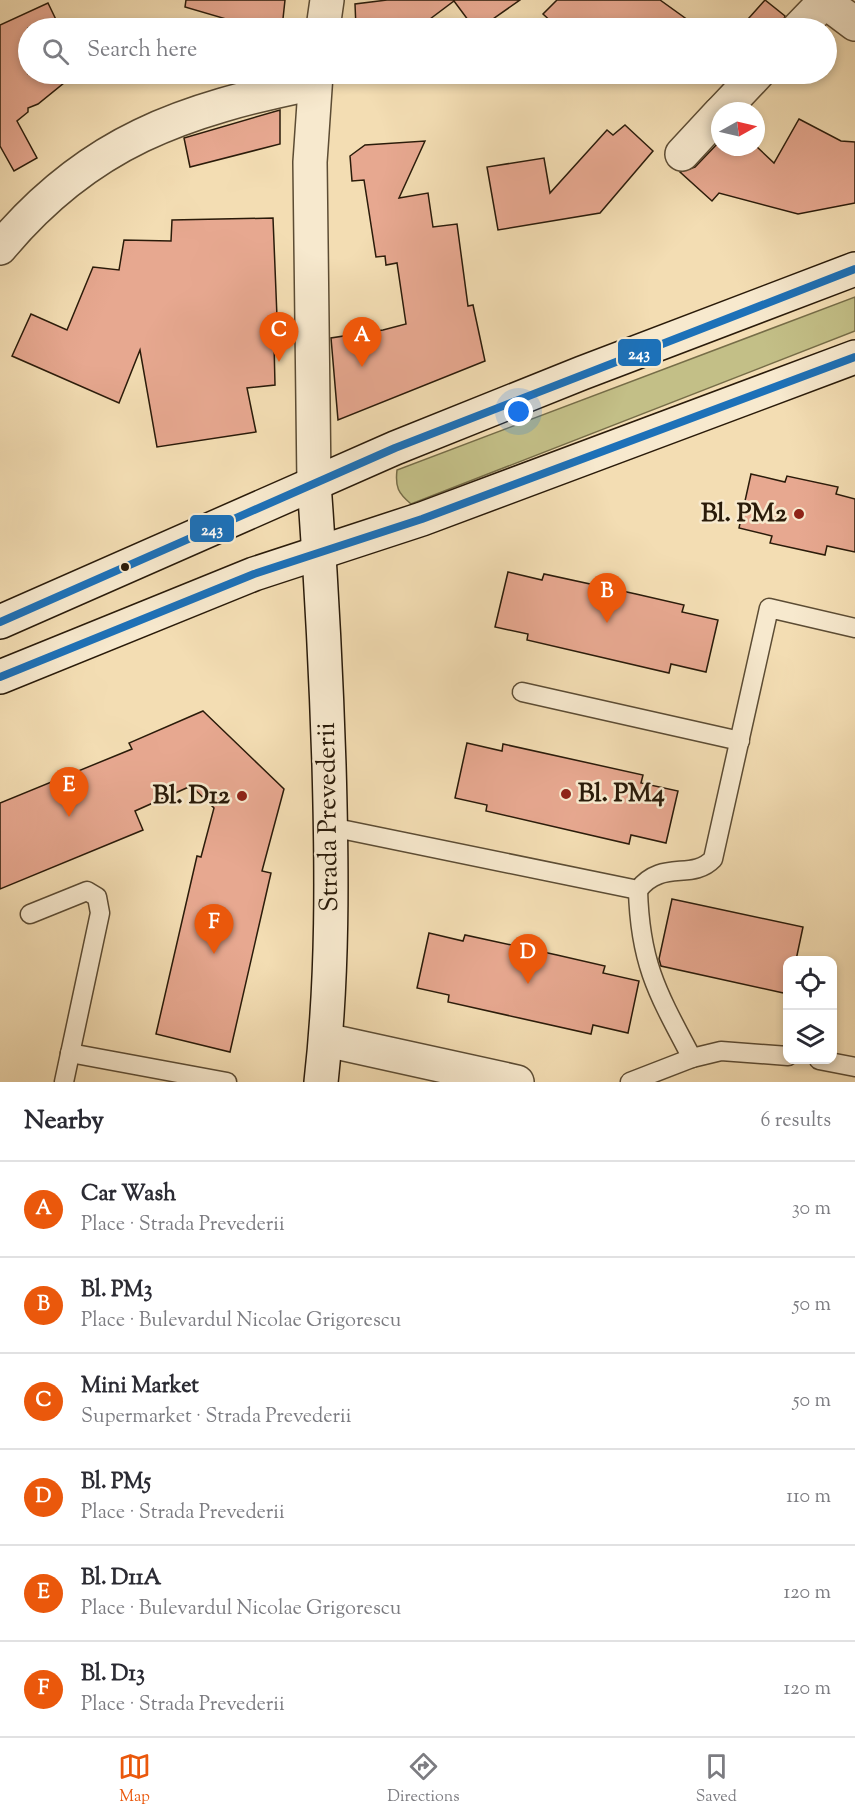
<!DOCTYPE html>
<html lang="en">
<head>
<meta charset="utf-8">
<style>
	:root { --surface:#fff; --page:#f2f2f3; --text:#2b2b33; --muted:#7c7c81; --line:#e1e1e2; --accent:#ea580c }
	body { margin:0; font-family:"Sorts Mill Goudy",serif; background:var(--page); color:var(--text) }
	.controls { position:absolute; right:18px; bottom:18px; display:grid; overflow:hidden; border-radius:12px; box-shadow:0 3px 9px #0003 }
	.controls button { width:54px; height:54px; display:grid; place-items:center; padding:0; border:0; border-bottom:2px solid var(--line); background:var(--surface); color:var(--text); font:30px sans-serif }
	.compass { position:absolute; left:711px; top:102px; width:54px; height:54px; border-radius:50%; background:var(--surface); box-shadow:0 3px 9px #0003; rotate:82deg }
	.you { position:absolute; left:519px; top:412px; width:21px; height:21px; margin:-15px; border:4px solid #fff; border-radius:50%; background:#1a73e8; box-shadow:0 0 0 9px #1a73e833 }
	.badge { display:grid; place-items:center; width:39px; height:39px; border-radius:50%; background:var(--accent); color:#fff; font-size:20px; font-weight:700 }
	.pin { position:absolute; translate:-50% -50px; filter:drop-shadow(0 2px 3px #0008) }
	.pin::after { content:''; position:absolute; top:32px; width:21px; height:18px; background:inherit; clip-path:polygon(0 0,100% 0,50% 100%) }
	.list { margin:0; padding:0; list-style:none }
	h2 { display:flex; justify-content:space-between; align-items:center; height:78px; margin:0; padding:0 24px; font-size:26px }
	h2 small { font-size:20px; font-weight:400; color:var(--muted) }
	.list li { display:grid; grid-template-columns:39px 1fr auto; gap:18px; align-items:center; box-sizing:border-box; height:96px; padding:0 24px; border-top:2px solid var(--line) }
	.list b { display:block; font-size:22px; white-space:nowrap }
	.list p { margin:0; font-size:20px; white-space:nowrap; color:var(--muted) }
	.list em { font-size:20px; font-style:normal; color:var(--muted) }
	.icon { flex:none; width:33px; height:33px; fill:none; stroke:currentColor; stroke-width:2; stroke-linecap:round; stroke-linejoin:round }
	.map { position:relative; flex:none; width:855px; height:1082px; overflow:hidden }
	.search { position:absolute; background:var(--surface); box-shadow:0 3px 9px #0003; left:18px; right:18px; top:18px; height:66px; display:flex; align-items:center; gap:15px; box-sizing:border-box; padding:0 21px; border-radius:33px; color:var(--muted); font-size:22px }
	.sheet { height:654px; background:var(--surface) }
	nav { display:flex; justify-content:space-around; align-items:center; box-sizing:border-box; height:84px; border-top:2px solid var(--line); background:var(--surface); font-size:16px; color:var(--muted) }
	nav a { display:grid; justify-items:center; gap:3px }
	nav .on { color:var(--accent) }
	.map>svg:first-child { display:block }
</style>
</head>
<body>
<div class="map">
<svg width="855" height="1082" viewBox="0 0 855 1082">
	<rect width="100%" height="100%" fill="#f3ddb3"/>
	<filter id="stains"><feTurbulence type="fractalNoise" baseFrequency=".00333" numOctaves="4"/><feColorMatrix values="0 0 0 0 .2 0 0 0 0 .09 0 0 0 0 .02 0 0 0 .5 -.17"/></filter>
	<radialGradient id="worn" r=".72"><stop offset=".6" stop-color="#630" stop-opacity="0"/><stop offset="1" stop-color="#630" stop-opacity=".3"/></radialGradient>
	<path fill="#c3bf87" stroke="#766d48" stroke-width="1.5" d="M855,297V331L411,504C398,493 395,487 397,470Z"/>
	<g fill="#e7a890" stroke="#2a1b0a" stroke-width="1.5">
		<path d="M186,0H285L282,28H257L185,7Z"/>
		<path d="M387,0H520L480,28H474L454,1L418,28H356L355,4Z"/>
		<path d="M557,0H660L699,28H558L543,14Z"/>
		<path d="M765,0L785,16L781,28H740Z"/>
		<path d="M48,3L60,28H28V74H75L38,104L28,108V112L17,121L37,158L14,171L0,146V25Z"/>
		<path d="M280,110V144L190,167L184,138Z"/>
		<path d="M799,119L841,141L855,142V203L798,214L719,193L712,201L680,172L695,167L720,141V147L756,146L774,163Z"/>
		<path d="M625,125L653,151L600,213L498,230L487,167L544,158L550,193L607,130L613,135Z"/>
		<path d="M425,141L399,198L428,193L433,227L457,224L468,306L473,305L485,361L338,420L331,338L383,330L406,324L397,263L386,265L385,256L376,257L364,180L352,181L350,156L365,145Z"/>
		<path d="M273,218L278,342L274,343L275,385L247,388L256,432L157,447L140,350L119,403L12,356L31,314L67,330L93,267L119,270L124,240L171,241L172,220Z"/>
		<path d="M751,474L785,482L787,476L838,487L836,494L855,499V552L827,546L825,555L770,543L772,536L739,528Z"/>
		<path d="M508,572L542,580L544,574L636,594L684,605L682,612L718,620L706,672L671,664L669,673L527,640L528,634L495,627Z"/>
		<path d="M203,711L284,789L262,871L271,873L230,1052L156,1034L197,856L201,857L214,808L191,786L135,811L143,830L0,889V803L132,749L129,743Z"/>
		<path d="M467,743L502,751L503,744L643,775L641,783L678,791L666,843L631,835L629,844L486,811L487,805L455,798Z"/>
		<path d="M672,899L803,927L796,960H788V994L661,966L659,959Z"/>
		<path d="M429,933L463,941L465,935L557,955L605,966L603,973L639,981L628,1033L593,1025L591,1034L448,1002L449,995L417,988Z"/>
	</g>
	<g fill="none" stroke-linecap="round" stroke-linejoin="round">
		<g stroke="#5c4c34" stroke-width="21">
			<g id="lane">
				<path d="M522,692L740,741"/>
				<path d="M331,827L638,890C662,859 692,881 713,859L769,608L855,628"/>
				<path d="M638,890C640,964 658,994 692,1058"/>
				<path d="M30,914L87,891L97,897L100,913L64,1082"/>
				<path d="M70,1053L227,1082"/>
				<path d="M819,1060L855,1067"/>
				<path d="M630,1082L692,1058L721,1051L788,1056"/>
			</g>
		</g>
		<g stroke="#5c4c34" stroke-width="36">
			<g id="street">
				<path d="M823,0L855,24"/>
				<path d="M323,28L327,0"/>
				<path d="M799,28L825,1"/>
				<path d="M722,111L757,74"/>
				<path d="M682,154L720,113"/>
				<path d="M0,248C89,141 183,110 314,83"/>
				<path d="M314,484L310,162L316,74"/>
				<path d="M326,1040L517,1082"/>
			</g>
		</g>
		<g stroke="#2a1b0a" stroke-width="36">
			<g id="secondary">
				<path d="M314,484C321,577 326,671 329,765C332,870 333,977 321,1082"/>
				<path d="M0,622L395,448L582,373L855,269"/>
				<path d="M0,677L254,574L422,519L855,357"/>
			</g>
		</g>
		<use href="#lane" stroke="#f7e9ce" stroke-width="18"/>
		<use href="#street" stroke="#f7e9ce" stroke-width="33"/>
		<use href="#secondary" stroke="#f7e9ce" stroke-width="33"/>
		<g stroke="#f7e9ce" stroke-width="12">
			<g id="bus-1">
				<path d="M0,622L395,448L855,269"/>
				<path d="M0,677L254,574L422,519L855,357"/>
			</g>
		</g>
		<use href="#bus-1" stroke="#1d71b8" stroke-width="8"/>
	</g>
	<g fill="#8f2418" stroke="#f7e9ce" stroke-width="2">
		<circle cx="799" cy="514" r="6"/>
		<circle cx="566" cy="794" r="6"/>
		<circle cx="242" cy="796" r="6"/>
	</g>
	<circle fill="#2a1b0a" stroke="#f7e9ce" stroke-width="2" cx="125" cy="567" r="5"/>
	<g text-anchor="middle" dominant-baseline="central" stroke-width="5" stroke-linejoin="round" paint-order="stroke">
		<g font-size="26" font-weight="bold" fill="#2a1b0a" stroke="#f7e9ce" text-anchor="end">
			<text x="787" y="514">Bl. PM2</text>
			<text x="578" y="794" text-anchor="start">Bl. PM4</text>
			<text x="230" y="796">Bl. D12</text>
		</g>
		<g font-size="26" fill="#2a1b0a" stroke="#f7e9ce">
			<text transform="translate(329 817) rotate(-91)">Strada Prevederii</text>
		</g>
	</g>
	<g stroke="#f7e9ce" stroke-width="2">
		<rect x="617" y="338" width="45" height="29" rx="6" fill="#1d71b8"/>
		<rect x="189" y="514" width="46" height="29" rx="6" fill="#1d71b8"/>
	</g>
	<g font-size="16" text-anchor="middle" font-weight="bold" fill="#fff">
		<text x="639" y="359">243</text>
		<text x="212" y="535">243</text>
	</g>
	<rect width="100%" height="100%" filter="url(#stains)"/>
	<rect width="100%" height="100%" fill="url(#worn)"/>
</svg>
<div class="controls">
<button><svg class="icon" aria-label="locate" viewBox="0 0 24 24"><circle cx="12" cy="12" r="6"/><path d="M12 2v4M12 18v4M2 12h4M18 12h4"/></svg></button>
<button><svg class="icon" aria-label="layers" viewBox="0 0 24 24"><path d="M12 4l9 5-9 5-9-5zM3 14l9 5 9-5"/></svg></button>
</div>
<svg class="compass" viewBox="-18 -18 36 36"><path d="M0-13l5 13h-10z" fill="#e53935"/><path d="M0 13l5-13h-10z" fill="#7c7c81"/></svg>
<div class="you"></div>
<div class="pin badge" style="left:362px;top:367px">A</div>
<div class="pin badge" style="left:607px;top:623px">B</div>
<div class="pin badge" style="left:279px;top:362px">C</div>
<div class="pin badge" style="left:528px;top:984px">D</div>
<div class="pin badge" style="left:69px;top:817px">E</div>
<div class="pin badge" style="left:214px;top:954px">F</div>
<div class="search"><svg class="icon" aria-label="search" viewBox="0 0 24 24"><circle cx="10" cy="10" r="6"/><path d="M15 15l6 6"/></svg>Search here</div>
</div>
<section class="sheet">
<h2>Nearby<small>6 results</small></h2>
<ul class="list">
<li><span class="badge">A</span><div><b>Car Wash</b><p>Place · Strada Prevederii</p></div><em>30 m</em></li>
<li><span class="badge">B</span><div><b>Bl. PM3</b><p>Place · Bulevardul Nicolae Grigorescu</p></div><em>50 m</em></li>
<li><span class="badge">C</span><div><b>Mini Market</b><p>Supermarket · Strada Prevederii</p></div><em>50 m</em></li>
<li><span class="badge">D</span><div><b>Bl. PM5</b><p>Place · Strada Prevederii</p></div><em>110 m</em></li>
<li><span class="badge">E</span><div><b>Bl. D11A</b><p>Place · Bulevardul Nicolae Grigorescu</p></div><em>120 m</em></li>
<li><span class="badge">F</span><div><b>Bl. D13</b><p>Place · Strada Prevederii</p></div><em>120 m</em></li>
</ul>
</section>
<nav>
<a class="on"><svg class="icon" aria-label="map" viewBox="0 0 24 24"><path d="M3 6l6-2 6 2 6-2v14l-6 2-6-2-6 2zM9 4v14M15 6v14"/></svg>Map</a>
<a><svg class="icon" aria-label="directions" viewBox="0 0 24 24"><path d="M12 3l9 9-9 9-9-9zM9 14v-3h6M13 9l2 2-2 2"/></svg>Directions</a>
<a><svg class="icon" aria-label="saved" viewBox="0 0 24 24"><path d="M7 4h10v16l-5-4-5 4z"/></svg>Saved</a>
</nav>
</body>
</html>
